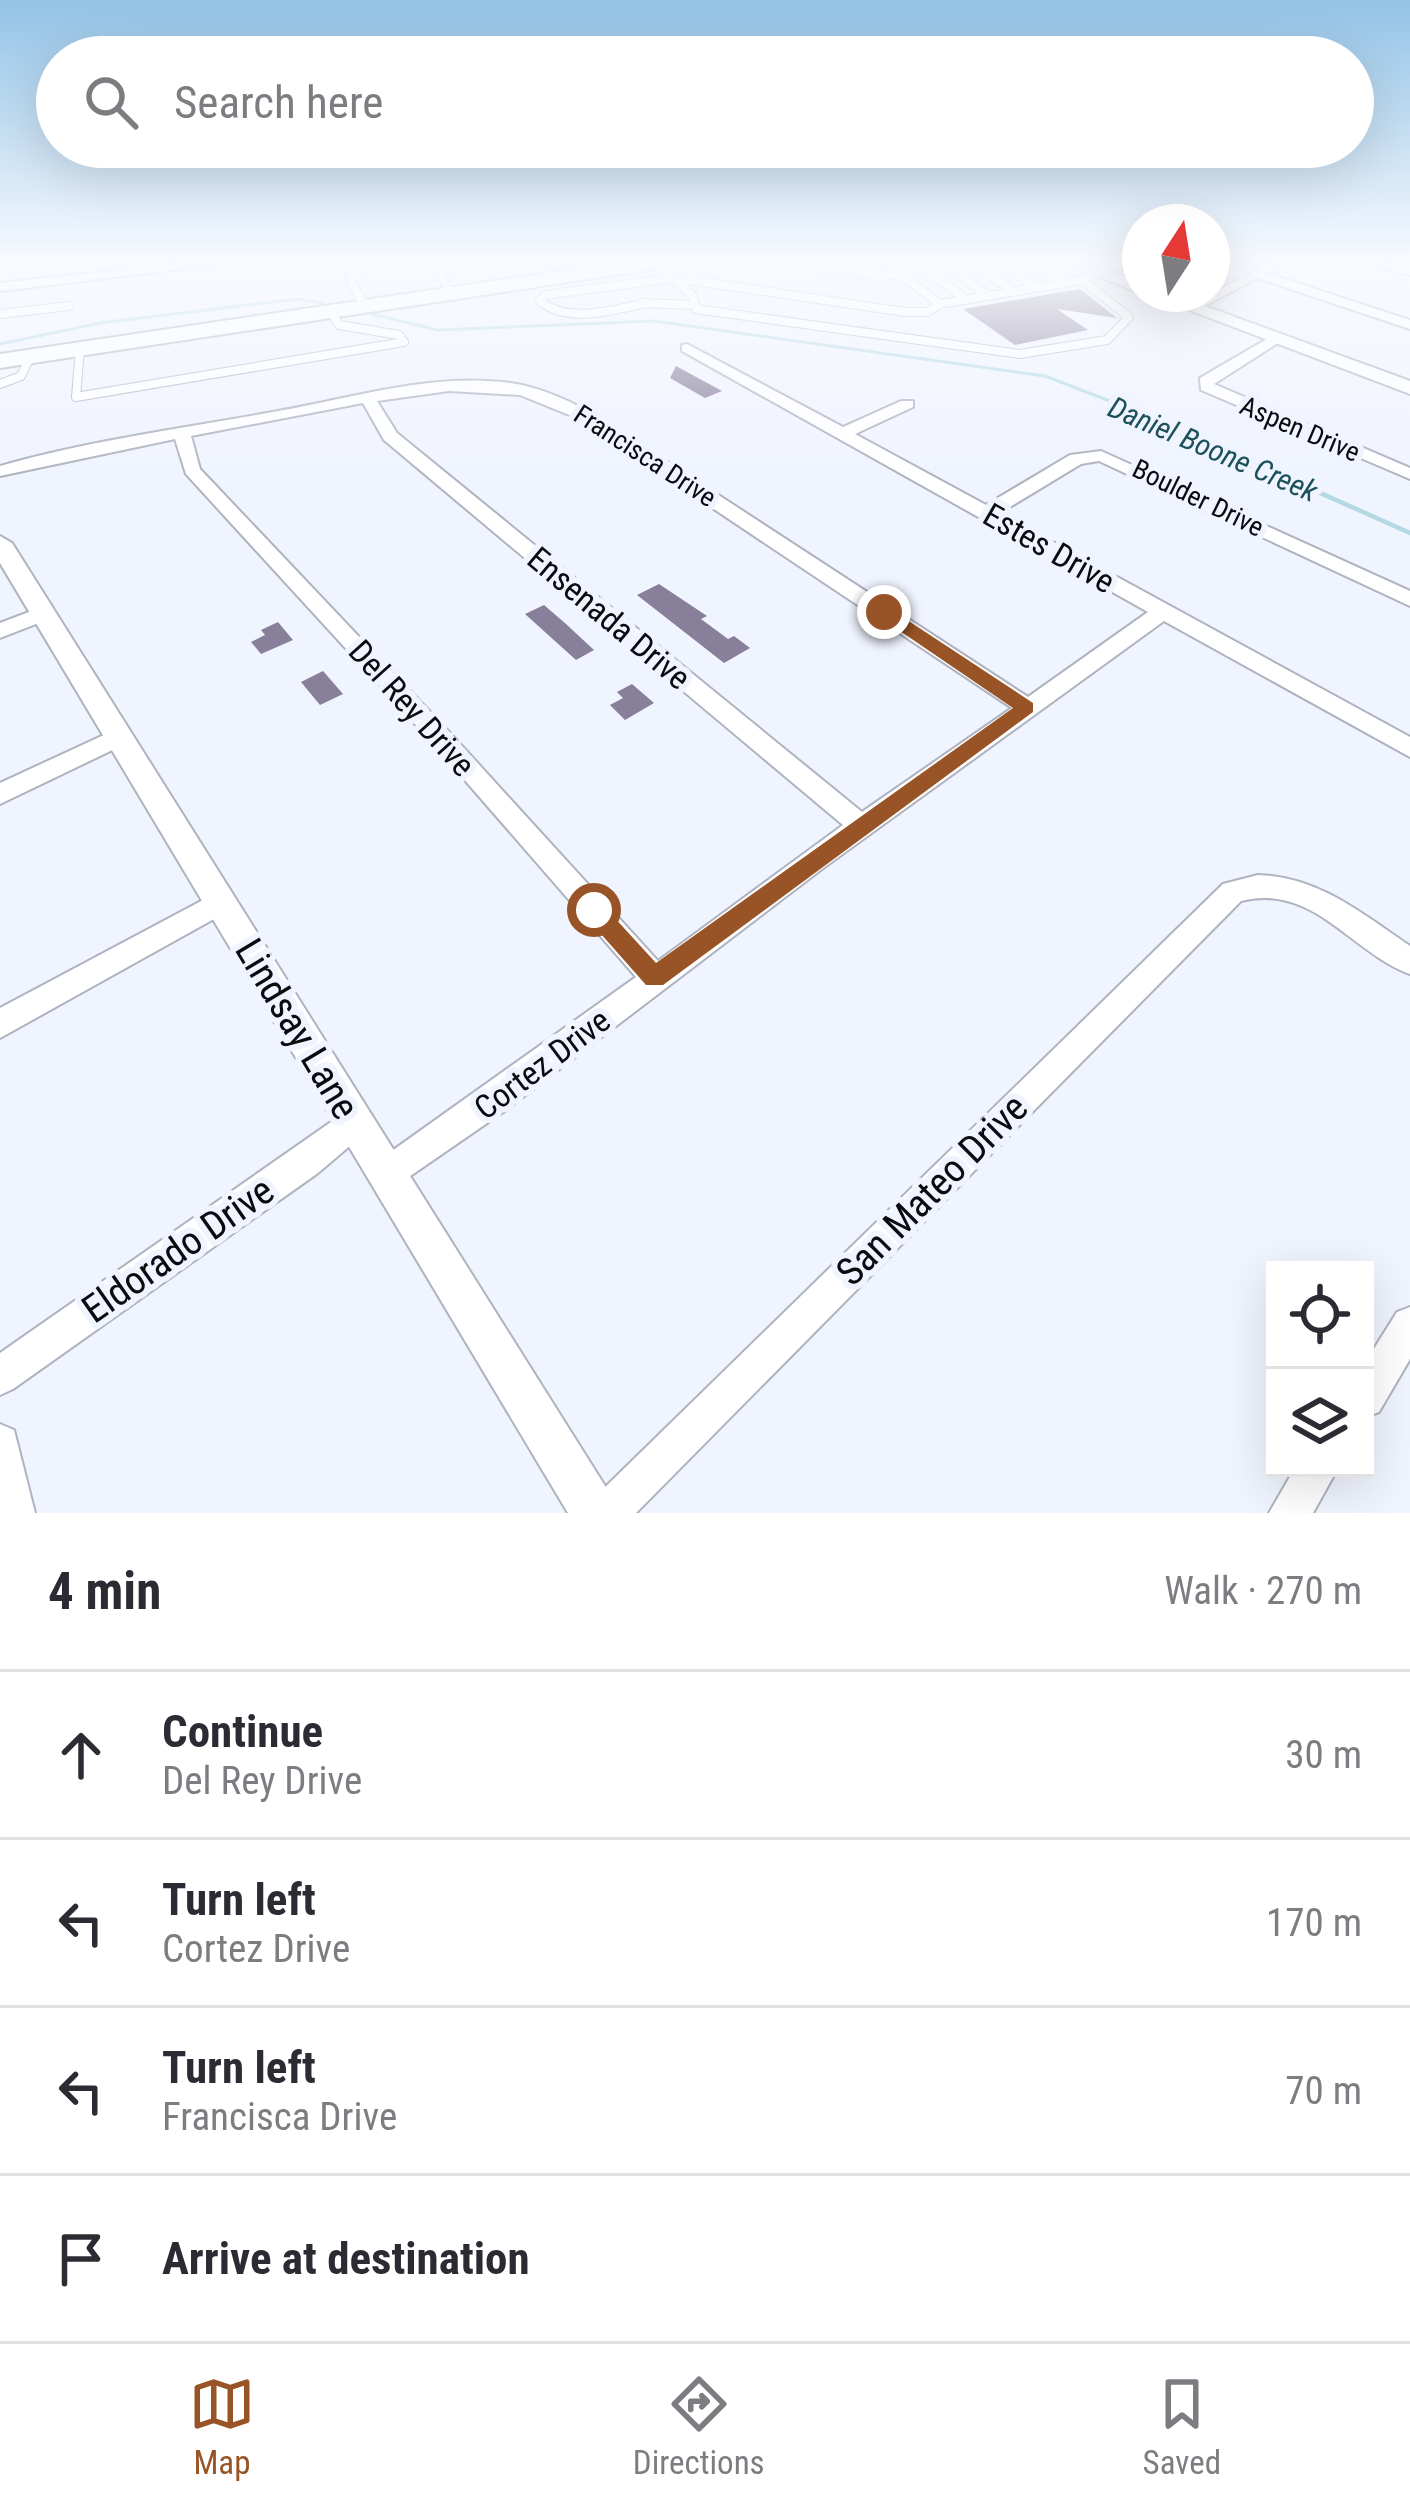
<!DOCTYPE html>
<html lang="en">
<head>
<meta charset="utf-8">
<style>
	:root { --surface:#fff; --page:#f7f7f7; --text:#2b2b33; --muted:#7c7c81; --line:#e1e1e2; --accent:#985426 }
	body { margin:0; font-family:"Roboto Condensed",sans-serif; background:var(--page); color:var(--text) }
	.controls { position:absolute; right:36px; bottom:36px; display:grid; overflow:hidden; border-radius:0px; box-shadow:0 12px 48px #0002 }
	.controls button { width:108px; height:108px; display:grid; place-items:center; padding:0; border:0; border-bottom:3px solid var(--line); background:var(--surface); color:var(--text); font:60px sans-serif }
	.compass { position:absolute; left:1122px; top:204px; width:108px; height:108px; border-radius:50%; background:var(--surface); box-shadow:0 12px 48px #0002; rotate:12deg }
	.stop { position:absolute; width:36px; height:36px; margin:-27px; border:9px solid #985426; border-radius:50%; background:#fff }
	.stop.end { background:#985426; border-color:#fff; box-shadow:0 3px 12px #0008 }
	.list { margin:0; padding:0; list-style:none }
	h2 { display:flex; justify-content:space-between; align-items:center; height:156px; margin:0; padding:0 48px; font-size:51px }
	h2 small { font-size:39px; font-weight:400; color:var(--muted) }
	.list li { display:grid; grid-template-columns:78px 1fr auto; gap:36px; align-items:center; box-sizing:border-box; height:168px; padding:0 48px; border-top:3px solid var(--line) }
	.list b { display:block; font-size:45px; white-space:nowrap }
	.list p { margin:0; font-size:39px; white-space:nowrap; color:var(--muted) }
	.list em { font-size:39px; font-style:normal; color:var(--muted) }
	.icon { flex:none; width:66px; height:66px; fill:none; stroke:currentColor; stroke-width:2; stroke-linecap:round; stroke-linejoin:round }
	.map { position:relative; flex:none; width:1410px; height:1513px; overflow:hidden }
	.search { position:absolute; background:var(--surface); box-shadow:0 12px 48px #0002; left:36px; right:36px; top:36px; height:132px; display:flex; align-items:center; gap:30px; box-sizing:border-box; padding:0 42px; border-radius:66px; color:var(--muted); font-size:45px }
	.sheet { height:828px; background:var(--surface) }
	nav { display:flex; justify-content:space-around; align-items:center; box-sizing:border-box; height:168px; border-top:3px solid var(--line); background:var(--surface); font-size:33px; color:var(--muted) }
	nav a { display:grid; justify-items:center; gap:6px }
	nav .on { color:var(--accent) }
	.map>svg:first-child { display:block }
</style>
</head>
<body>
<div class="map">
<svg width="1410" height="1513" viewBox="0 0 1410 1513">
	<rect width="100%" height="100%" fill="#f0f4fe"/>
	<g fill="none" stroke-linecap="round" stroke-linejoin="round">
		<g stroke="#b3d9e3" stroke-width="3">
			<path d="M372,314L438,330L654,321L1045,376L1146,415"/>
			<path d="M0,344L100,323L297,299L322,303"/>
		</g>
		<path stroke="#b3d9e3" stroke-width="4.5" d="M1139,412L1410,533"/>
	</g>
	<g fill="#887f9b">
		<path d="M1080,289L1117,318L1057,309L1088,330L1015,345L963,309Z"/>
		<path d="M676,366L722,391L705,398L670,378Z"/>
		<path d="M659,584L707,616L701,619L728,639L734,636L750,648L724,663L637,595Z"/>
		<path d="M544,605L566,624L594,650L576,660L525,614Z"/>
		<path d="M278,622L293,640L261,654L251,642L265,635L261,630Z"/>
		<path d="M323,671L343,694L320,705L301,682Z"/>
		<path d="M632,684L654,703L625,720L610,705L623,698L617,692Z"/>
	</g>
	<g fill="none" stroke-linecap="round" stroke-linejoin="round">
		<g stroke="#afb3c0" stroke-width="10">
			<g id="service">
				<path d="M438,263L449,294"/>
				<path d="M656,263L692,295L696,309L1020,354L1107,340L1129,317L1082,280"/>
				<path d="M789,263L880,276L899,274"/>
				<path d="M885,263L940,304L1082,280L1116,263"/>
				<path d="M918,263L966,299"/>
				<path d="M945,263L987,295"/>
				<path d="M974,263L1012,291"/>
				<path d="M1004,263L1035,287"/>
				<path d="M1024,263L1064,281"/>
				<path d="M1114,263L1140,273"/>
				<path d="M689,280L905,312H927L940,304"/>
				<path d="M685,281L705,267L729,263"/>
				<path d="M1212,282L1232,273L1247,278"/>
				<path d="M642,303L695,305"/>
				<path d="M648,303C614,309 570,325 540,301L545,295L673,278"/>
				<path d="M365,306L349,278L369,263"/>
				<path d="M0,314L69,306"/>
				<path d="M80,349L76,397L404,342L399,335L339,325L331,311"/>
				<path d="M0,384L21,376L30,357"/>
			</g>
		</g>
		<g stroke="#afb3c0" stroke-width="4">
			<g id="minor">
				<path d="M186,263H231L0,291V283Z"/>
				<path d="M1270,263L1276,267L1267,273L1410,320V329L1257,278L1197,310L1185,307Z"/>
				<path d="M1376,263L1410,267V275L1377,266Z"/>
				<path d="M1272,336L1284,339L1214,384L1410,468V479L1201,390L1200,378Z"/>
				<path d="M687,344L843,427L901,401H913V407L855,434L986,505L1070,455L1101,451L1410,591V606L1099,461L1081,464L1000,513L1410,737V757L1164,621L822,869L506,1110L387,1192L375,1187L370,1175L375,1163L636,977L436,747L186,474L175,439L0,476V466C91,440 185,428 278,411C352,398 427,374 503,382C540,386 573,402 605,421L1028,697L1148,612L682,351V345ZM449,391L520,395L579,419L1012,708L862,812L397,433L377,401ZM363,403L384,440L843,825L658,961L452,735L200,469L191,436Z"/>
				<path d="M42,607L52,614L49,619L0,638V623Z"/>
				<path d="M119,728L131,737L127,743L0,804V783Z"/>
				<path d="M1258,875C1319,877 1361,913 1410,946V974C1350,952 1314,883 1241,901L636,1513H587L593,1499L1223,884Z"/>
				<path d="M220,891L230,894L234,902L230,910L0,1038V1008Z"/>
				<path d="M354,1106L365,1111L370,1122L365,1133L318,1173L13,1389L0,1395V1353Z"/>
				<path d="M1410,1307V1359L1379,1412L1365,1417V1363L1397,1312Z"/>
				<path d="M0,1424L14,1430L35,1513H0Z"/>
				<path d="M1295,1468H1338L1313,1513H1269Z"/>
			</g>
		</g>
		<g stroke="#afb3c0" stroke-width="4">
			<g id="tertiary">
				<path d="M1064,263H1088L1140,282V293Z"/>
				<path d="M1147,294H1172L1410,381V394Z"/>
				<path d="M0,536L12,543L622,1513H568L0,563Z"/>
			</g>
		</g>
		<g stroke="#afb3c0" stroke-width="4">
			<path id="primary" d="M614,263H665L655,269L0,368V354Z"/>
		</g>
		<use href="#service" stroke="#fff" stroke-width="8"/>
		<use href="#minor" fill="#fff" fill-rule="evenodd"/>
		<use href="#tertiary" fill="#fff" fill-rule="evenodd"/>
		<use href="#primary" fill="#fff" fill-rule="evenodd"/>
	</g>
	<linearGradient id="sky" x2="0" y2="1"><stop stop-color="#93c3e6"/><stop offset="0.55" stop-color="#f8faff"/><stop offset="1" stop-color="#f8faff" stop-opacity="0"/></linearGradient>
	<rect width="1410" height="475" fill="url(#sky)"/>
	<path fill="#985426" d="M878,608H889L1033,703V712L663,985H646L586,917V904H602L656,963L1013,708L878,616Z"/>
	<g text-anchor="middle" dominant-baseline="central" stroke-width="12" stroke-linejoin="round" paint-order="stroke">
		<g font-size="27" fill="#0a0b0f" stroke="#f0f4fe">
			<text transform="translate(1300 429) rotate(23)">Aspen Drive</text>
			<text transform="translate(645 456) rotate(33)">Francisca Drive</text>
			<text transform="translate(1198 498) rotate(26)">Boulder Drive</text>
		</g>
		<g font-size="30" font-style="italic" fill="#1c515c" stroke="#f0f4fe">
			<text transform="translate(1213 449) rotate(23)">Daniel Boone Creek</text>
		</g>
		<g font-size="33" fill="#0a0b0f" stroke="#f0f4fe">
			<text transform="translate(1049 548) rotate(30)">Estes Drive</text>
			<text transform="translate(609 618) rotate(40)">Ensenada Drive</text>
			<text transform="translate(412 708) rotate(48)">Del Rey Drive</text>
			<text transform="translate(542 1064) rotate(-37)">Cortez Drive</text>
		</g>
		<g font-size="39" fill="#0a0b0f" stroke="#f0f4fe">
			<text transform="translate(297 1029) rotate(59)">Lindsay Lane</text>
			<text transform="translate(932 1190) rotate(-45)">San Mateo Drive</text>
			<text transform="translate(178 1250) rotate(-35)">Eldorado Drive</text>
		</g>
	</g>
</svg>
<div class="controls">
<button><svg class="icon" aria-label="locate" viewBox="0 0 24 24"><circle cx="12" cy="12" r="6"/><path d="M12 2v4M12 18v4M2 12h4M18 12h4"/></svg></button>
<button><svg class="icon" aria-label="layers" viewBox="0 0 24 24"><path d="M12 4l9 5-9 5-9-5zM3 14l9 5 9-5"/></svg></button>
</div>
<svg class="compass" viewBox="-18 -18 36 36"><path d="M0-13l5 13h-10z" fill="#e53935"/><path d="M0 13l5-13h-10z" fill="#7c7c81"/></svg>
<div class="stop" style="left:594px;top:910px"></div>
<div class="stop end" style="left:884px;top:612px"></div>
<div class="search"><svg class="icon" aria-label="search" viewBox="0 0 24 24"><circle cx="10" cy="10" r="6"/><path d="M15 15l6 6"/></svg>Search here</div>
</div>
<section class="sheet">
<h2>4 min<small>Walk · 270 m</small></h2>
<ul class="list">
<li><svg class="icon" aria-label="ahead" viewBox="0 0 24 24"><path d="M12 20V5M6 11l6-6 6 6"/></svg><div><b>Continue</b><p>Del Rey Drive</p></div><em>30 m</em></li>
<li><svg class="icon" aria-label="left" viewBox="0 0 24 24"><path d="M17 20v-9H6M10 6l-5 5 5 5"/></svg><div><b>Turn left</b><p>Cortez Drive</p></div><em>170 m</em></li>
<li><svg class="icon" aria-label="left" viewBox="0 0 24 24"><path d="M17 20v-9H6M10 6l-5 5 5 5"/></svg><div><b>Turn left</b><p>Francisca Drive</p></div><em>70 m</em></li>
<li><svg class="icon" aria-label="arrive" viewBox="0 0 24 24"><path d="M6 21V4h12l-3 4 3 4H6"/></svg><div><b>Arrive at destination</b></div></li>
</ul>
</section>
<nav>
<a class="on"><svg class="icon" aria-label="map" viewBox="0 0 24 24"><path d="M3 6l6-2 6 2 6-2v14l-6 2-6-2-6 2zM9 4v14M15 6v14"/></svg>Map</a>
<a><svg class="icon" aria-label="directions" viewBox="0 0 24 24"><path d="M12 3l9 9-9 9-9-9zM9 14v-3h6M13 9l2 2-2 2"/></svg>Directions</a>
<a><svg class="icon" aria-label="saved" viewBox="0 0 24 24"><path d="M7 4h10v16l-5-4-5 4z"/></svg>Saved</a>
</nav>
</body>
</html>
